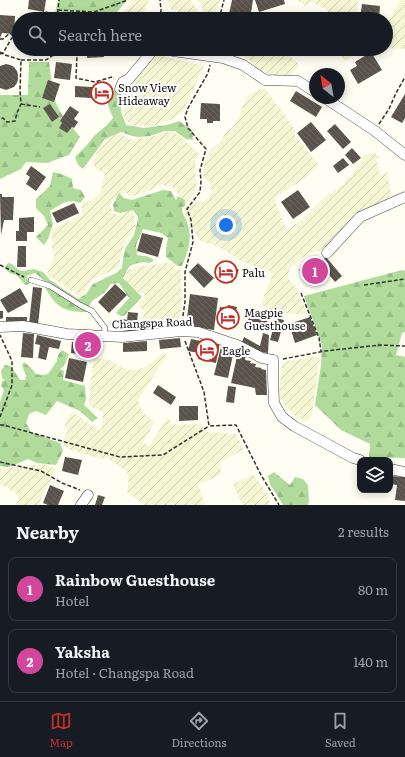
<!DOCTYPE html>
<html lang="en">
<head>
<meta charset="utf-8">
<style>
	:root { --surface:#171b24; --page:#242831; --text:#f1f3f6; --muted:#9ea1a6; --line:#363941; --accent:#c23026 }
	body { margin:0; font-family:Literata,serif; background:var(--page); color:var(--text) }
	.controls { position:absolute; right:12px; bottom:12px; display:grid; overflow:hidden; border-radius:8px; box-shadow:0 2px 10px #0003 }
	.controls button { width:36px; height:36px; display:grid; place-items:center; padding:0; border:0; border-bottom:1px solid var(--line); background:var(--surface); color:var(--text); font:20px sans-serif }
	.compass { position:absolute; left:309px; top:68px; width:36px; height:36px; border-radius:50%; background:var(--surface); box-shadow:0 2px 10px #0003; rotate:329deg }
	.you { position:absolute; left:226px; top:225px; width:14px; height:14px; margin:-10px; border:3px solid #fff; border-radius:50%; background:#1a73e8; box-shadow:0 0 0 6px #1a73e833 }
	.badge { display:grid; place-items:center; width:26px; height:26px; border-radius:50%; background:var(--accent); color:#fff; font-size:13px; font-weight:700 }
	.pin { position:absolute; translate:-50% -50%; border:2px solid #fff; box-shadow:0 1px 4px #0006 }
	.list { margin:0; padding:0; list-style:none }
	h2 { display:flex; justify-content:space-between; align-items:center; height:52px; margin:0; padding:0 16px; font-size:17px }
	h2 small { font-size:13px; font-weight:400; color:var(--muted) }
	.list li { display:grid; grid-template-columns:26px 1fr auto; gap:12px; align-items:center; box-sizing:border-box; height:64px; margin:0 8px 8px; padding:0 8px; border:1px solid var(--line); border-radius:8px }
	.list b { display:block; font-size:15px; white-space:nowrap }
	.list p { margin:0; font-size:13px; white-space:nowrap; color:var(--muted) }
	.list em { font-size:13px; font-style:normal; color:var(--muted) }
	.icon { flex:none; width:22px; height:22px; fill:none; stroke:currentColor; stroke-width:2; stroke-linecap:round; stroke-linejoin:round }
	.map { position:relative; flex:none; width:405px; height:505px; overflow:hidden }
	.search { position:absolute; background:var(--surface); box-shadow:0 2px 10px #0003; left:12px; right:12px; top:12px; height:44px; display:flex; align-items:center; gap:10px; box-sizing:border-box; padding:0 14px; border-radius:22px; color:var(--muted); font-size:15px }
	.sheet { height:196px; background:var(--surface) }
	nav { display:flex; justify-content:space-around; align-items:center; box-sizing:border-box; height:56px; border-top:1px solid var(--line); background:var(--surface); font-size:11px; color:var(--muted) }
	nav a { display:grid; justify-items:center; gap:2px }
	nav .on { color:var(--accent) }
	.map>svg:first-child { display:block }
</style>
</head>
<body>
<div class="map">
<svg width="405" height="505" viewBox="0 0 405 505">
	<defs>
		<pattern id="farmland-furrows" width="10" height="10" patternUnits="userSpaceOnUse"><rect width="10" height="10" fill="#f5f6d3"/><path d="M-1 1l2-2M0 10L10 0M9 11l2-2" fill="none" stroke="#d1d2b4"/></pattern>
		<pattern id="forest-firs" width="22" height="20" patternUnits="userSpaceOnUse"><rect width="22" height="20" fill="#b1db9b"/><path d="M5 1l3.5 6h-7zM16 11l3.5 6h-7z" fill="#97bb84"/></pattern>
		<pattern id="building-back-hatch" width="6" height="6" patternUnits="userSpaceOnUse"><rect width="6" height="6" fill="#59534c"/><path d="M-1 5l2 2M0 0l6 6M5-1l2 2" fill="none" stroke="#6c6761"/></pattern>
	</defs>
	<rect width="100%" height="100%" fill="#fffef3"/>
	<g fill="url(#farmland-furrows)">
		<path d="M132,0H149L142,15L139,19H119Z"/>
		<path d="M169,0H191L196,8L200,19L179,18L178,10H172L168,3Z"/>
		<path d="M199,0H220L216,14V19H205L203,10Z"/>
		<path d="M298,0H358L357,19H336L324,8L310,1L305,6Z"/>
		<path d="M401,0H405V49L386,48V24Z"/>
		<path d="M245,49H285L288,55L298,63V68L290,75L270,76L260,70L245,56Z"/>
		<path d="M339,49H365L345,61L339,54Z"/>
		<path d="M157,55L204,66L183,112L170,120L152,126L132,125L124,118V94Z"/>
		<path d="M264,88L289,121L295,130V136L318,164L307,177L274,198L286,229L298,223L326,196L337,190L353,173L365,155L374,153L381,157L376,160L380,174L387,172L392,199L361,212L353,217L322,250L313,252L302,258L290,268L288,278L296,287L307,314H294L277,313L261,305L273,273L243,262L218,246L202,242L198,237L189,223L188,219L184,213L185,207L206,200L212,193L210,183L204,176L203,170L205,160L210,150L220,142L227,131L232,129L240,116L241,110L248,96L251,93Z"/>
		<path d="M171,131L179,135L199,154L196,159L195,170L197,188L188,202H185L171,186L159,185L148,191L130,197L127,193L117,195L110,206L112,213L122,216L129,209L134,215L136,230L126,239L118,268L91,280L81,297L47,274L55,253L52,250V229L82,215V206L100,194L105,174L95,168L92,161L103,143L118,133L132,140L150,137Z"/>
		<path d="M173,262L175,270H181V290L182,299L178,325L140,330L145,311L138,307L146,295L134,290L126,282L125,275L129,270L137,267Z"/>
		<path d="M162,354L167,355L138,400L142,411L154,423L143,443L149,446L168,417L172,425L201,424L207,432L236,434L243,450L220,462L221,474L207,481L198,484L205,505H145L127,492L129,477L127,472L108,458L105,459L98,458L66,448L62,442L68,430L64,428L69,414L74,413L91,425L101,430L103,412L89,406L92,368L94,357L109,360L126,370H139L151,363Z"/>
		<path d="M315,357L319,358L312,416L306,422L294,415L285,405L279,393L282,365L288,361Z"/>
		<path d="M44,464L56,469L39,503L43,505H17L18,495L3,485L0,484V469Z"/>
		<path d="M253,474L269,496V505H243L233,485Z"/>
	</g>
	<g fill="url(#forest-firs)">
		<path d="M58,0H127L111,19H54Z"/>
		<path d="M29,62H49L54,99L61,113L80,137L69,155L47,163L26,162L21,169L0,179V95H28Z"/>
		<path d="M115,90L120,92L121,112L126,125L144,128L167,125L179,121L192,130L193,140L186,139L175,131H165L150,136L139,137L132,136L121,132L105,139L83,169L78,165L75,157L86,146L95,135L107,125L113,118L108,105V97Z"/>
		<path d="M53,172C60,173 66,176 72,179L73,188L81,190L85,197L80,203C69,198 59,205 50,211L53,224L48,239L44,245L36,237L48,225L44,216L36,208V199L50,186Z"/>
		<path d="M163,190L171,191L176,200L178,196L185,200V206L182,207C182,216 185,215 187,222C193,237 188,252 182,266H178L166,257V249L168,238L161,233L143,229L136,245L137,255L149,257L154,260L150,263C145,261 135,263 130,266C127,269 125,274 123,278L142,297L124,316H121L116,313L129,298L119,283L111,284L105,292L92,301L86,312C66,312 57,308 47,291C45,288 46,284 44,282C42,278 38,275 35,273L26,276L30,284L25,285L16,274C11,275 8,272 5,268L8,263L12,264L19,270L23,271L34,269L43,272L50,280L78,299L86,294L93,284L116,273L122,268L123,258L126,247L134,235L137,224L138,217L133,210L120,213L114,211L113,205L119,193L124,198L132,200Z"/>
		<path d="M402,270L405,271V332L402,333L396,355L405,357V458L369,457L370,444L341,430L315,405L321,365L322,345L304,296Z"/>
		<path d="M62,350L69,354L64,366L60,369L64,371L63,380L85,386L86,400L84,405L98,418L92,422L80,411L57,401L46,415L36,411L29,414L26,423L31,432L54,441L60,443L63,451L56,465L37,463L28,459L9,467L0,466V402L4,390L1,386L2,381L5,380L2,378L1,371L5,365L11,366L20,380H25L26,376L22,365L24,362L31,368L36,374L42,375L48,374L57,361L58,355Z"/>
		<path d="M274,472L290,485L295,477L303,479L308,485L309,501L308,505H283L270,484L268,476Z"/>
	</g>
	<g fill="url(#building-back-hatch)">
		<path d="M29,0H46L44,12L28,9Z"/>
		<path d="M232,0H253L250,19H228Z"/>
		<path d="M255,0H284L285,4L259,12Z"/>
		<path d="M362,4L380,6L379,19H360Z"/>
		<path d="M46,11L55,16L53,19H41Z"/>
		<path d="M317,13L320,19H305Z"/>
		<path d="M0,15L15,16L14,34L2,33L0,38Z"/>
		<path d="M87,49H104V57L87,58Z"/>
		<path d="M371,52L382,70L358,84L350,70L357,66L355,62Z"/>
		<path d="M56,62L72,64L70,80L54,78Z"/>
		<path d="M6,64L10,65L14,67L17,71L18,75V79L17,83L14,87L6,90L0,88V66Z"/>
		<path d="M48,80L60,84L54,102L42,98Z"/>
		<path d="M75,86L107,88L106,99L75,97Z"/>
		<path d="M296,91L322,107L316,117L290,101Z"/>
		<path d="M405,94V118L402,123L391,117Z"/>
		<path d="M201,103L220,104V121H213V123H207V119H200Z"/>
		<path d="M50,104L59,117L52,122L43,108Z"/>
		<path d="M70,106L79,112L74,119L78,122L74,128L72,127L67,133L59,128L62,123L60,121Z"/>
		<path d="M311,122L326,140L311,152L297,133Z"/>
		<path d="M335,124L351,142L343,149L327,131Z"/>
		<path d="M352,148L361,158L353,164L345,155Z"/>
		<path d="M343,158L349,165L338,173L333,166Z"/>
		<path d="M31,166L46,177L36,191L26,184L30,177L26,174Z"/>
		<path d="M298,190L310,207L293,219L281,202Z"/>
		<path d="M0,194H2V197H14L13,220H4L1,235Z"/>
		<path d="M74,203L79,213L57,223L52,213Z"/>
		<path d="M34,217V232H27V241H16V231H19V218Z"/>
		<path d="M142,233L163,238L158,257L137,251Z"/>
		<path d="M18,246H26V267H17Z"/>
		<path d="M326,257L342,276L335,282L319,263Z"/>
		<path d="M222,261L239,270L232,283L215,275Z"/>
		<path d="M310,261L319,272L308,282L299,270Z"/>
		<path d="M198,263L214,278L204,288L189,272Z"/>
		<path d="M115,284L127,295L109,313L98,302Z"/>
		<path d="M33,287L42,288L38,325L29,324Z"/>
		<path d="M20,288L28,302L8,313L0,300Z"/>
		<path d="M190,294L218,298L214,330L186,326Z"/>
		<path d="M228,305L237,307L233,324L217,320L220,307L227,308Z"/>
		<path d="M252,310L269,317L263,332L246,325Z"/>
		<path d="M0,311H3V318L0,319Z"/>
		<path d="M128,312L138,313L136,332L122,330L123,319L127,320Z"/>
		<rect x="6" y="317" width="21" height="7"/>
		<path d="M310,317L317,335L295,343L289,324Z"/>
		<path d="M276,318L284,320L278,342L270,340Z"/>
		<path d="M23,333L34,334L33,358L21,357Z"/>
		<path d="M263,333L269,335L268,353L259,352L241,344L244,337L260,346Z"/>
		<path d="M37,335L61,341L59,349L49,347L46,360L38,358L40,345L35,344Z"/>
		<path d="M180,338L181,347L160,349L159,340Z"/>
		<path d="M191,339L201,341L202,339L220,342L216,363L198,359L199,353L188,351Z"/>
		<path d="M147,341V351L123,352V343Z"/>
		<path d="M72,342L89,345L87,355L71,353Z"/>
		<path d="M221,347L234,350L228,378L214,375Z"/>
		<path d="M238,352L246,353L245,360L251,361L250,363L256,364L255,367L262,368L261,369L266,370L267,395H256L255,388L231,383Z"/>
		<path d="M69,358L87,362L83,382L65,378Z"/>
		<path d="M158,385L176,397L171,405L153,393Z"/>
		<path d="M228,386L236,387L234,403L226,402Z"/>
		<path d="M179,406H198V420L179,421Z"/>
		<path d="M65,457L82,460L78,475L62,471Z"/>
		<path d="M390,476L405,477V501L395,500L397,485L390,484Z"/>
		<path d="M50,485L64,491L58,505H48L43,503Z"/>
		<path d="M98,495L105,497L102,505H95Z"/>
	</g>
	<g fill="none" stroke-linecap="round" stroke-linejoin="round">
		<g stroke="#434343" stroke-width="6">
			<path id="service" d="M31,280L50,286L80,305L92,311L105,328L104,336"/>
		</g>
		<g stroke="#434343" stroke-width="11">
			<g id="minor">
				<path d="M168,49L173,51L223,58L243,65L265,80L298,81L315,92"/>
				<path d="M120,89L123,82L129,79L154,49"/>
				<path d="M325,98L375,131L405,155"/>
				<path d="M327,253L360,217L405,197"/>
				<path d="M0,327L23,326L67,334L122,337L181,331L198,332L237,345L262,358L273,360V378L274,403L282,417L294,426L353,458L360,460"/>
				<path d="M390,469L405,472"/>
				<path d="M81,505L88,495"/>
			</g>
		</g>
		<g stroke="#323232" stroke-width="1.5" stroke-dasharray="4 2" stroke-linecap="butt">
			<path d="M58,10L94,12L128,0"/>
			<path d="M57,19L59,0"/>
			<path d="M160,19L161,10L160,0"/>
			<path d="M219,19L224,0"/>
			<path d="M0,39H3L10,33L13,36"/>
			<path d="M0,52L5,55L21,60L20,91L21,104L17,113L15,121L7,122L3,118L0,119"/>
			<path d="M0,54L3,53L13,36L19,33"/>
			<path d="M21,60H46L55,54L77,55L76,78L95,82L112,77L114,78"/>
			<path d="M21,104L40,107"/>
			<path d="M379,124L389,109L396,93L405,77"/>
			<path d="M0,265L24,277"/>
			<path d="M364,285L405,279"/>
			<path d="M301,293L319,338L321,351"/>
			<path d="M182,322L185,302V272L193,242L191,220L187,209L200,192L201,181L200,170L206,149L188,128L185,117L188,108L208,73L210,65"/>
			<path d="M185,341L204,392L209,426L236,425L261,475L279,505"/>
			<path d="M283,359L325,351L380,345L405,346"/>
			<path d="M0,417L12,385V361L0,335"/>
			<path d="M0,425H3L120,457L163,455L209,426"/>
			<path d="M0,462L41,471L62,483L80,490"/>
		</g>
		<use href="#service" stroke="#fff" stroke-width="5"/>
		<use href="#minor" stroke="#fff" stroke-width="10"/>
	</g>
	<defs>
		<g id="hotel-ring" transform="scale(1.15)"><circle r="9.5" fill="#fff" stroke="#c23026" stroke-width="1.5"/><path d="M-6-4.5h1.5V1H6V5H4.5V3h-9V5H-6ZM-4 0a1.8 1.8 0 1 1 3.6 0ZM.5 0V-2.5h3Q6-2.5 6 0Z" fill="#c23026"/></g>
	</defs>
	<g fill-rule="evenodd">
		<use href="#hotel-ring" x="102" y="93"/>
		<use href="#hotel-ring" x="226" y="272"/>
		<use href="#hotel-ring" x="228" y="318"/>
		<use href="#hotel-ring" x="207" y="350"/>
	</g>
	<g text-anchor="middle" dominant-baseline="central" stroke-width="4" stroke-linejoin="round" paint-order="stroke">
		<g font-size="11" fill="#101010" stroke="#fff" text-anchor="start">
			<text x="118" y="87">Snow View<tspan x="118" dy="13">Hideaway</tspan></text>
			<text x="242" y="272">Palu</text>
			<text x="244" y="312">Magpie<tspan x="244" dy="13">Guesthouse</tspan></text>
			<text x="222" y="350">Eagle</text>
		</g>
		<g font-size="11" fill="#101010" stroke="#fff">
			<text transform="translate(152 322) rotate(-2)">Changspa Road</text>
		</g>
	</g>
</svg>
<div class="controls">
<button><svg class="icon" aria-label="layers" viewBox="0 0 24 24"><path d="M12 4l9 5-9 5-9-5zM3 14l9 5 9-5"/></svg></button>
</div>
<svg class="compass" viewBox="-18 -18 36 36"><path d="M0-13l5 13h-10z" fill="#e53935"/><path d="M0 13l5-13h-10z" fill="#9ea1a6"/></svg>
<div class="you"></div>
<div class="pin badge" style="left:315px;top:271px;background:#d1479c">1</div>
<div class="pin badge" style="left:88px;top:345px;background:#d1479c">2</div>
<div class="search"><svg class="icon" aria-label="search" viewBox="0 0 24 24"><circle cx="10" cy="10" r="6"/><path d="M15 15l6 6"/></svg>Search here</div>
</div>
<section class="sheet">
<h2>Nearby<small>2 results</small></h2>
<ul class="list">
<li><span class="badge" style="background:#d1479c">1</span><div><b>Rainbow Guesthouse</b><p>Hotel</p></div><em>80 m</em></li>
<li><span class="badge" style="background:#d1479c">2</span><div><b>Yaksha</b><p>Hotel · Changspa Road</p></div><em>140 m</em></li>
</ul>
</section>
<nav>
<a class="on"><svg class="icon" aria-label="map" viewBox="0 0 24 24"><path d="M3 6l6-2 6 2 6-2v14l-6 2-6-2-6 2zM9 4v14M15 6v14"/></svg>Map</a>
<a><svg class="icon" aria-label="directions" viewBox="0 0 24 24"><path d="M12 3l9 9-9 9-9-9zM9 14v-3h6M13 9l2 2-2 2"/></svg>Directions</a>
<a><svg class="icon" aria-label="saved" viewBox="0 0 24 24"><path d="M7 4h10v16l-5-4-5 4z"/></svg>Saved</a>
</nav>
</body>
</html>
